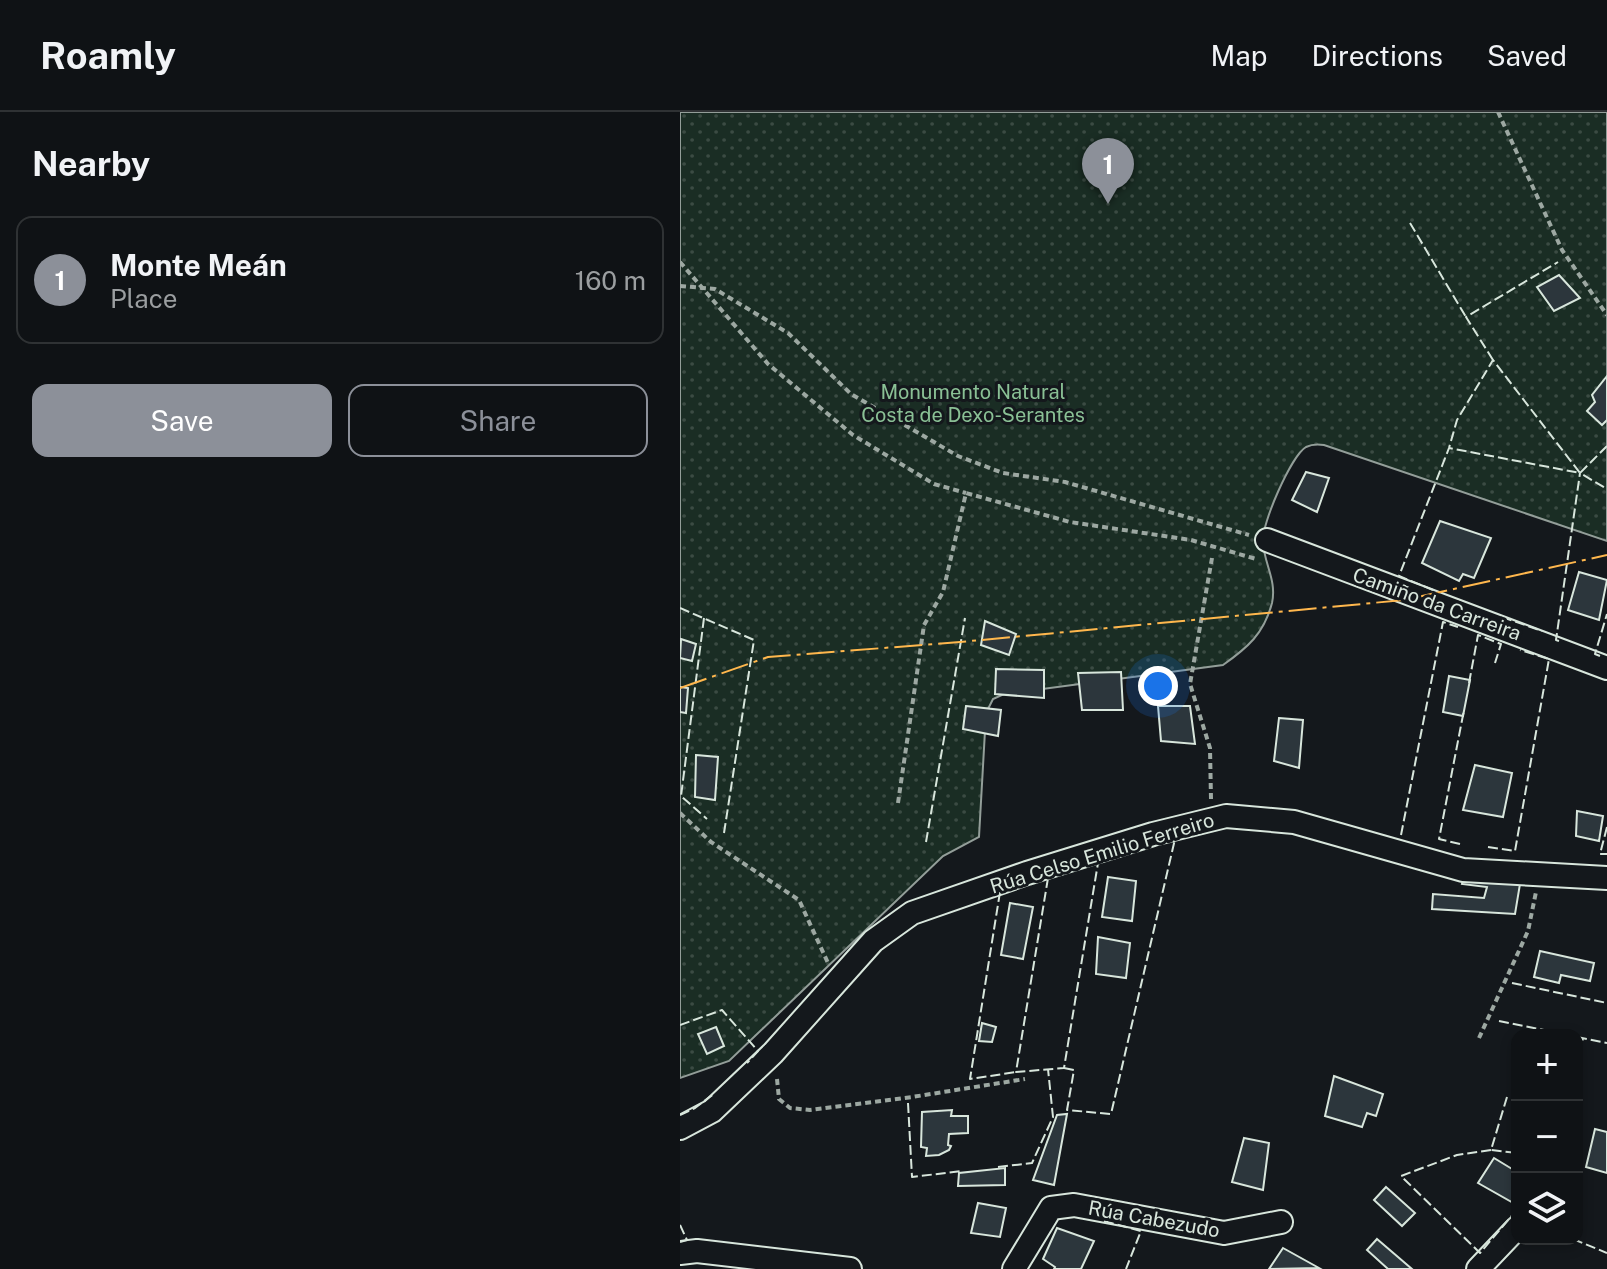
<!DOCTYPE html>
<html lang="en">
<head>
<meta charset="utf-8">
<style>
	:root { --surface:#0f1215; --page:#1d2022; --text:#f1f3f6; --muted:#9b9ea0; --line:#2f3234; --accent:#8c9099 }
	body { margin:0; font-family:"Public Sans",sans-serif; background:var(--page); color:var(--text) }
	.controls { position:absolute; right:24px; bottom:24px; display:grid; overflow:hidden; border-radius:16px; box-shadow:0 4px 12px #0003 }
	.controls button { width:72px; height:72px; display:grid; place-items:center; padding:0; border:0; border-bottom:2px solid var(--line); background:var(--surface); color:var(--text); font:40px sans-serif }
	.you { position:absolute; left:478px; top:574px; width:28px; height:28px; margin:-20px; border:6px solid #fff; border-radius:50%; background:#1a73e8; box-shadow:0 0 0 12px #1a73e833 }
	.badge { display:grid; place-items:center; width:52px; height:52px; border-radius:50%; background:var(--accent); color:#fff; font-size:26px; font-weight:700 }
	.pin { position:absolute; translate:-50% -66px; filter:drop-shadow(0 2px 4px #0008) }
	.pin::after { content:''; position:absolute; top:42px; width:28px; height:24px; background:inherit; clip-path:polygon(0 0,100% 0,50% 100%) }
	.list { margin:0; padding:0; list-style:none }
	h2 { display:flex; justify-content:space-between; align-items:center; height:104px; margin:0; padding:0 32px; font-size:34px }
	h2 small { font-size:26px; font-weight:400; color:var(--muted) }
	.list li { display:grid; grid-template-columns:52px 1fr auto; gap:24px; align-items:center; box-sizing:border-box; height:128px; margin:0 16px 16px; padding:0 16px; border:2px solid var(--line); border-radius:16px }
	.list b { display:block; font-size:30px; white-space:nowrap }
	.list p { margin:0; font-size:26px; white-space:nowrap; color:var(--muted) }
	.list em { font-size:26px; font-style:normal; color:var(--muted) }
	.actions { display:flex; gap:16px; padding:24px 32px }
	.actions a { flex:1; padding:18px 0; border:2px solid var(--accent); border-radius:16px; text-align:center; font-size:28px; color:var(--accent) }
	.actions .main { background:var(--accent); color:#fff }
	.icon { flex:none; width:44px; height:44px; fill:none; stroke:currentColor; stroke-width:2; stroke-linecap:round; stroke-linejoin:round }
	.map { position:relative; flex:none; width:927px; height:1157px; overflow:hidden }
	header { display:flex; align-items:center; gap:48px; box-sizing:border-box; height:112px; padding:0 40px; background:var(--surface); border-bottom:2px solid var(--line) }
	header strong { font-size:38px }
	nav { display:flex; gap:44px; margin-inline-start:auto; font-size:28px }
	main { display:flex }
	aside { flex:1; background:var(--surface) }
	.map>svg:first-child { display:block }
</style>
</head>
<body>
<header>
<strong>Roamly</strong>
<nav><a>Map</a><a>Directions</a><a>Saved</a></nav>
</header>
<main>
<aside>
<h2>Nearby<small></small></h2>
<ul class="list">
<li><span class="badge">1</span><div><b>Monte Meán</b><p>Place</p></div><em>160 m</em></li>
</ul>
<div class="actions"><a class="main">Save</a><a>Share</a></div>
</aside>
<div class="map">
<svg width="927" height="1157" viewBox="0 0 927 1157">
	<defs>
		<pattern id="green-dots" width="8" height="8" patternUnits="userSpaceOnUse" patternTransform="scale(2)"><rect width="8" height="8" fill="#1a2d24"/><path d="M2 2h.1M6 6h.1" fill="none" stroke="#3b4b43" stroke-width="1.8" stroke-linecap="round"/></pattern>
	</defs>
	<rect width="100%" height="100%" fill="#14181c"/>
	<path fill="url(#green-dots)" stroke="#939e99" stroke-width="2" d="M0,0H927V429L644,333C638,332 632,332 626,335C611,344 581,413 583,430C584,452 597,468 592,491C584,522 567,536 543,553L324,582L313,587L306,601L299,725L263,744L49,949L0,966Z"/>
	<g fill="#2c363c" stroke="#d8e6dc" stroke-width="2">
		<path d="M879,163L900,186L874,199L857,175Z"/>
		<path d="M927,264V308L922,313L907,299L915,290L912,283Z"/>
		<path d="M626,360L649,366L637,400L612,388Z"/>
		<path d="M760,409L811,426L794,466L783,462L779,469L742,451Z"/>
		<path d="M899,460L927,468L919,508L888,498Z"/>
		<path d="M305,509L336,522L329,543L301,533Z"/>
		<path d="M1,527L16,532L12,549L0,546Z"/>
		<path d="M316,557L364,558V586L315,582Z"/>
		<path d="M441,560L443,598H402L398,561Z"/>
		<path d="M769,564L790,568L783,604L763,600Z"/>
		<path d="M0,575L8,576L6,601L0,600Z"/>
		<path d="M286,594L321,598L318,624L283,617Z"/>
		<path d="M478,594H510L515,632L481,629Z"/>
		<path d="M599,606L623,608L619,656L594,649Z"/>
		<path d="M16,643L38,645L35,688L15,685Z"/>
		<path d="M795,653L832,661L823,705L783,698Z"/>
		<path d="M897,699L923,704L919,729L896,724Z"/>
		<path d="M784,764L841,766L835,802L752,797L753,782L804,786L807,775L782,772Z"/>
		<path d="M428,765L456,769L452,809L422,805Z"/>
		<path d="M330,791L353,795L343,847L321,843Z"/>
		<path d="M418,825L450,831L446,866L416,862Z"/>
		<path d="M860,839L914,851L910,869L881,863L879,871L854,865Z"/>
		<path d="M302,911L316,915L312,930L299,929Z"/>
		<path d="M36,915L44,934L27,942L18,922Z"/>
		<path d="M654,964L703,982L696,1004L687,1001L682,1015L645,1004Z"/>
		<path d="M272,998L271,1004H288V1021L269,1022L268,1033L271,1034L269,1038L259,1043L246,1044L247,1036L241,1035L242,1000Z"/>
		<path d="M387,1002L374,1073L353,1068L377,1003Z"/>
		<path d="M915,1017L927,1020V1061L906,1055Z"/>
		<path d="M564,1026L589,1031L583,1078L552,1070Z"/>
		<path d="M814,1046L837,1060V1093L798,1071Z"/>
		<path d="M325,1056V1073L278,1074L279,1061Z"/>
		<path d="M706,1075L735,1101L722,1114L694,1088Z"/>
		<path d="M298,1091L326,1096L320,1125L291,1121Z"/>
		<path d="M377,1116L414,1129L401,1157H374L375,1155L363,1147Z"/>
		<path d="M697,1127L732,1157H708L687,1138Z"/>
		<path d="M603,1136L639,1156L589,1157Z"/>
	</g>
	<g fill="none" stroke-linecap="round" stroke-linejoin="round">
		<g stroke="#d8e6dc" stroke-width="26">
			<g id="minor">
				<path d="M587,428L927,556"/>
				<path d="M0,1016L32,999L93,941L193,829L232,801L347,761L473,722L546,704L614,710L783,758L927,766"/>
				<path d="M0,1141L17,1139L170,1157"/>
				<path d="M334,1157L371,1096L394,1093L544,1121L601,1110"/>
				<path d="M798,1157L837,1116"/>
			</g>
		</g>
		<g stroke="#9da8a2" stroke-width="4" stroke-dasharray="6 4" stroke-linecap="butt">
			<path d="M818,0L882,138L927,203"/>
			<path d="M0,150L88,252L173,323L254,372L286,381"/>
			<path d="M0,174L35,177L108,221L171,282L278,344L323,361L385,370L569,423"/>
			<path d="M531,687L530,636L510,572L532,446"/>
			<path d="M218,691L244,513L263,480L286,381L390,410L511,428L576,447"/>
			<path d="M0,701L31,730L119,788L148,851"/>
			<path d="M799,926L848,819L856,780"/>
			<path d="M97,967L99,987L110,996L130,998L232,985L345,967"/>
		</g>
		<use href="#minor" stroke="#14181c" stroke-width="22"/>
		<g stroke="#d8e6dc" stroke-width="2" stroke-dasharray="10 4" stroke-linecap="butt">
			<path d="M730,111L786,205"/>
			<path d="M813,248L786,205L878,150"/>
			<path d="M927,334L900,361L927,377"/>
			<path d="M753,478L719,464L769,336L900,361L813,248L777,308L769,336"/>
			<path d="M0,496L74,528L44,721"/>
			<path d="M822,505L862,519"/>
			<path d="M24,506L1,684L27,707"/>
			<path d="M879,529L876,528L900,361"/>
			<path d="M920,544L915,542L927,502"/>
			<path d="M789,571L798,523L821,532L815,551"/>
			<path d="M927,715L920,742H927"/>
			<path d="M721,723L763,510L778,515"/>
			<path d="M246,730L285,506"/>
			<path d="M780,732L759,727L784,598"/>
			<path d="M808,735L835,739L869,547L840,538"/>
			<path d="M368,766L336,960L384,956L418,751"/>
			<path d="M320,780L290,967L336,960"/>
			<path d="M832,871L927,891"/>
			<path d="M819,909L888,923"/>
			<path d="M0,913L42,898L78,939L67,951"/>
			<path d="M897,925L927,931"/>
			<path d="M384,956L394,958L387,998L431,1002L495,727"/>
			<path d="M897,956L903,926"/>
			<path d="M827,985L811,1038L837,1041"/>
			<path d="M228,991L232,1065L282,1059"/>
			<path d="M0,1003L15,996L35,981"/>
			<path d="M811,1038L777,1043L721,1064L800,1141L835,1100"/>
			<path d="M318,1055L352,1051L373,1005L368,957"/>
			<path d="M424,1109L461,1119L446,1157"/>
			<path d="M0,1113L7,1128L0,1130"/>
			<path d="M893,1127L927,1141"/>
		</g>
		<path stroke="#ffb74d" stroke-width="2" stroke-dasharray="28 6 4 6" stroke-linecap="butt" d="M0,576L88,545L280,530L724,488L927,443"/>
	</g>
	<g text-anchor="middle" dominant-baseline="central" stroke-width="6" stroke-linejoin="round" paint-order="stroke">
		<g font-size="20" fill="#8ac095" stroke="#14181c">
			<text x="293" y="280">Monumento Natural<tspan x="293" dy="23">Costa de Dexo-Serantes</tspan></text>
		</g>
		<g font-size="20" fill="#d8e6dc" stroke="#14181c">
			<text transform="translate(757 492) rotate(20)">Camiño da Carreira</text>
			<text transform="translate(422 741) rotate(-17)">Rúa Celso Emilio Ferreiro</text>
			<text transform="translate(474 1107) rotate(10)">Rúa Cabezudo</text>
		</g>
	</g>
</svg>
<div class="controls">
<button>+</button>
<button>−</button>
<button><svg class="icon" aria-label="layers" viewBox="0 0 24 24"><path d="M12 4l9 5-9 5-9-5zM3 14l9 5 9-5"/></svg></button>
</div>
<div class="you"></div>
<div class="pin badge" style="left:428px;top:92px">1</div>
</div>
</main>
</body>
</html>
